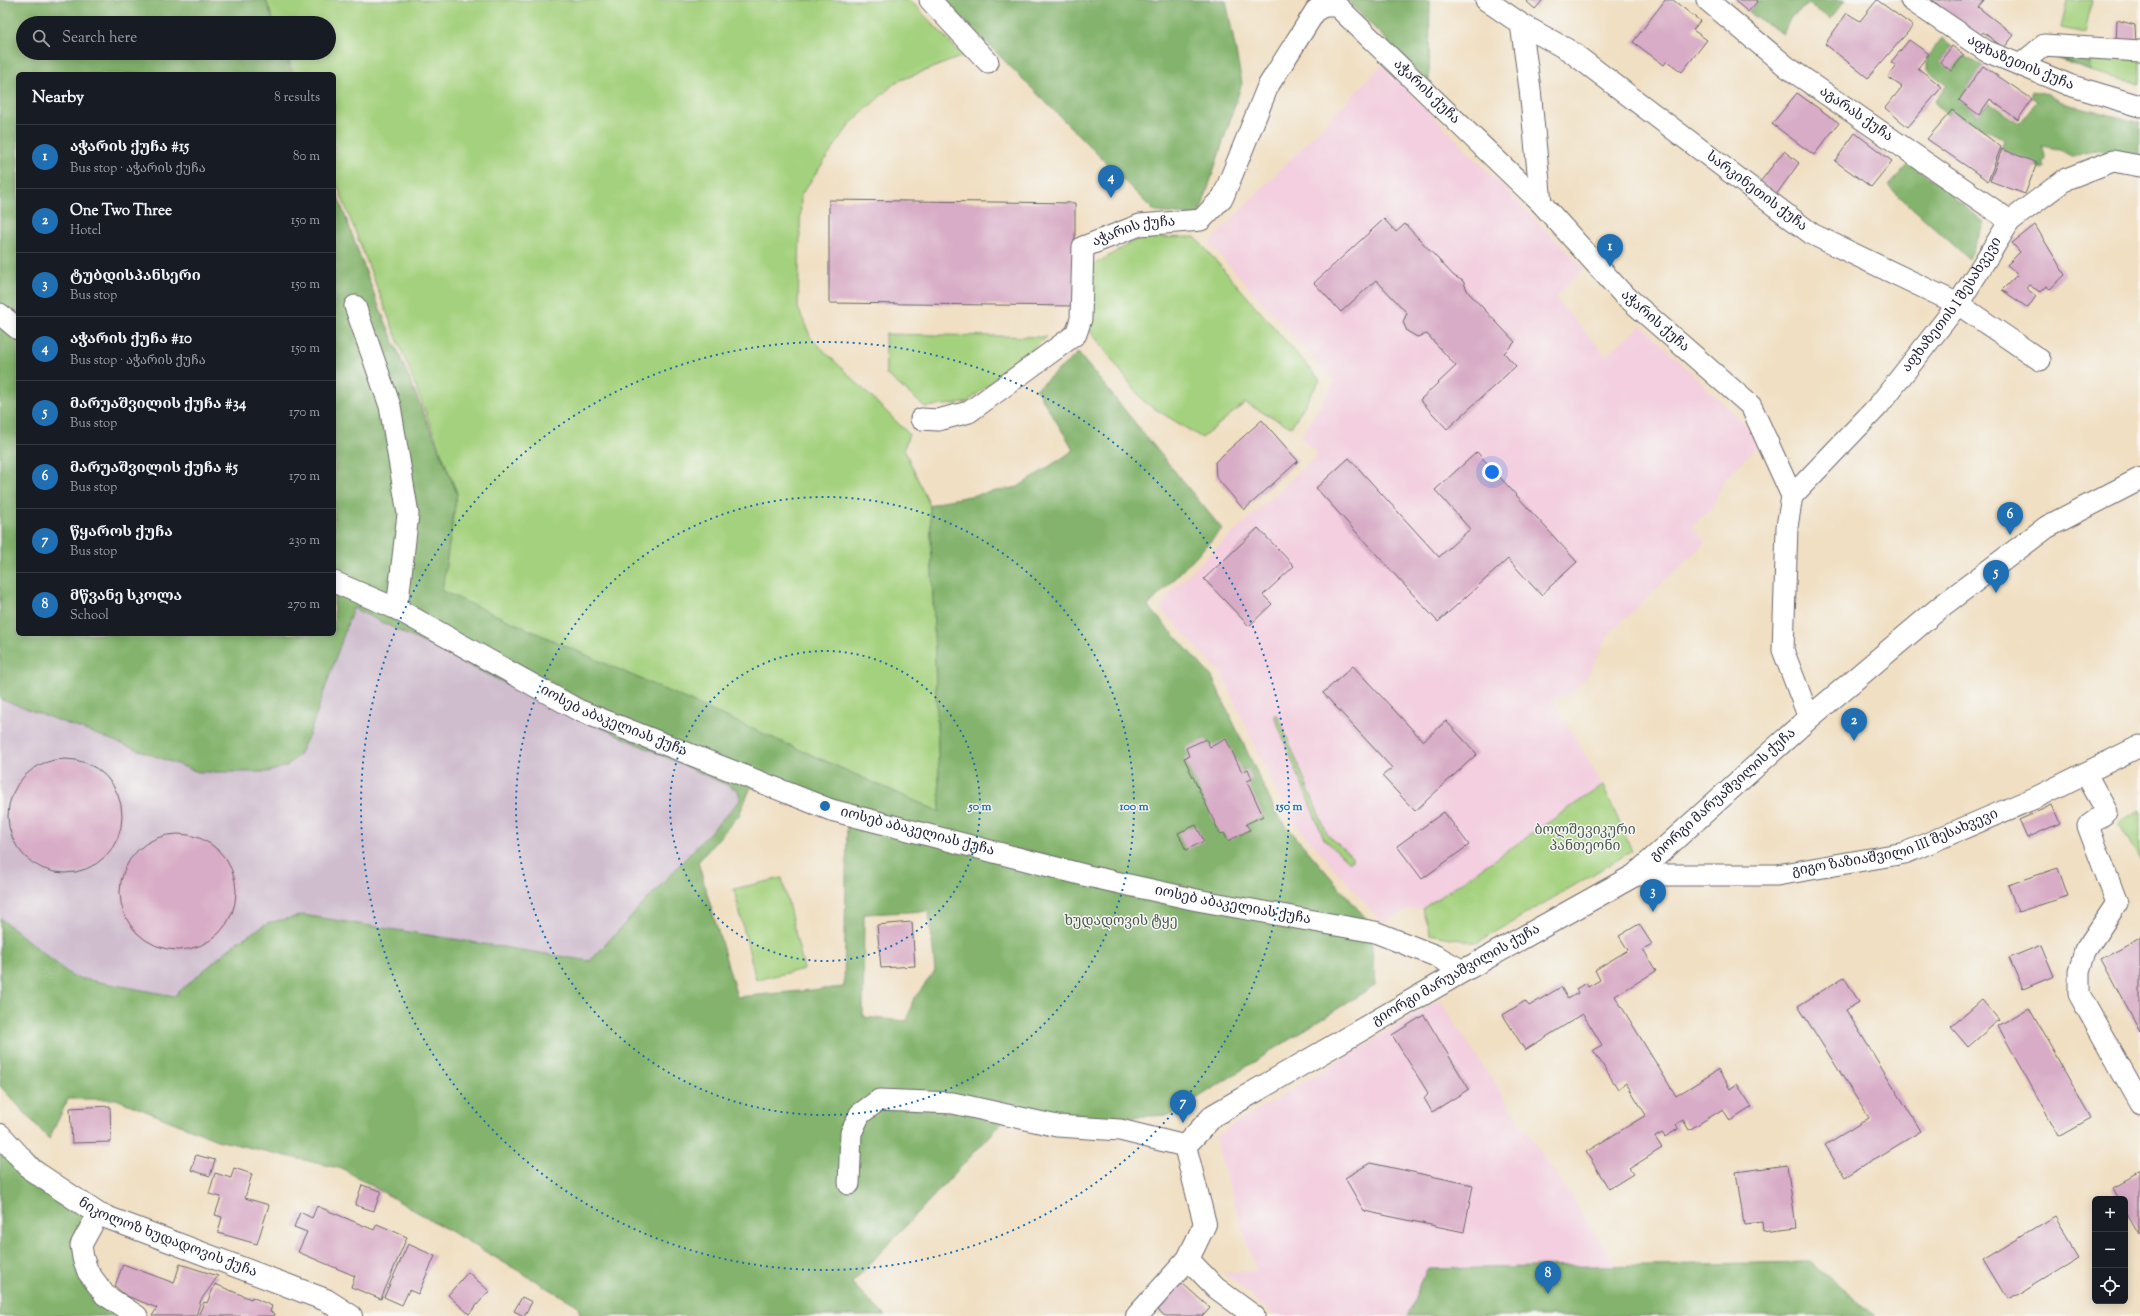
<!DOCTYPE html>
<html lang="en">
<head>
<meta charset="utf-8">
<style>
	:root { --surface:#171b24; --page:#242831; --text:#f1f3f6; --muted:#9ea1a6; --line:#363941; --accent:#1f6fb2 }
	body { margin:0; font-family:"Sorts Mill Goudy","Noto Serif Georgian",serif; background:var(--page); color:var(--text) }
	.controls { position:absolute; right:12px; bottom:12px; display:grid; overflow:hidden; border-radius:6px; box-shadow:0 2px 10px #0003 }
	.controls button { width:36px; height:36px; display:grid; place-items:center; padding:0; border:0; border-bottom:1px solid var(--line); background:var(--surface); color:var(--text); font:20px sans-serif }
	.you { position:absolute; left:1492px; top:472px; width:14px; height:14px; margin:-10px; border:3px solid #fff; border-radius:50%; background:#1a73e8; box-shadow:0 0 0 6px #1a73e833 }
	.badge { display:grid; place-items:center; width:26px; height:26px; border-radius:50%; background:var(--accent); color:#fff; font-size:13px; font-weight:700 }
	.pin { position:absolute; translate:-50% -33px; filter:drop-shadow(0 1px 2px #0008) }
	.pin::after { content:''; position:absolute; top:21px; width:14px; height:12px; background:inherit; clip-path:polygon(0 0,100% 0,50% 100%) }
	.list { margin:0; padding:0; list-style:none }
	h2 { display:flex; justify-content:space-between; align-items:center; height:52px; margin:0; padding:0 16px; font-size:17px }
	h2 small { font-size:13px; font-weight:400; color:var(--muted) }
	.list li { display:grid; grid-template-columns:26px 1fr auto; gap:12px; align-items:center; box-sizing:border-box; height:64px; padding:0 16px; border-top:1px solid var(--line) }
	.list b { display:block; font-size:15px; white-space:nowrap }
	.list p { margin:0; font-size:13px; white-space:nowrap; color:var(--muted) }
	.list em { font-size:13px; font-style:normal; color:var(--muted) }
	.icon { flex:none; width:22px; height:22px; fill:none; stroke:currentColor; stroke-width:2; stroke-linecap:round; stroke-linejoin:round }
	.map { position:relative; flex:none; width:2140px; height:1316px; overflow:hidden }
	.search { position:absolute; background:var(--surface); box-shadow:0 2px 10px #0003; left:16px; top:16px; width:320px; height:44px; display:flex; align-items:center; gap:10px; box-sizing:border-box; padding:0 14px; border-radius:22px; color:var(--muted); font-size:15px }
	.panel { position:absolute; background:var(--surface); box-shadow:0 2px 10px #0003; left:16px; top:72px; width:320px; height:564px; border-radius:6px }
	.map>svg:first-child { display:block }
</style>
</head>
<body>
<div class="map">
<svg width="2140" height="1316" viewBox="0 0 2140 1316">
	<rect width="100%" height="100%" fill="#f6f6f2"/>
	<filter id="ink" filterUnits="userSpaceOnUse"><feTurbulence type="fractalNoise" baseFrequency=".025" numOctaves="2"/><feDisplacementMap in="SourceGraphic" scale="8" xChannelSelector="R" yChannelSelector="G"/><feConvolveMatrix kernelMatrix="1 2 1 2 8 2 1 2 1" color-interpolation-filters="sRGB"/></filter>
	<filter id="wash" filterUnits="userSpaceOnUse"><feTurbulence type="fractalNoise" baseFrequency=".012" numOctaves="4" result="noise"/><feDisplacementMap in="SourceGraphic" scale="16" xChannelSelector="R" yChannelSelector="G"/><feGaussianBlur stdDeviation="0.9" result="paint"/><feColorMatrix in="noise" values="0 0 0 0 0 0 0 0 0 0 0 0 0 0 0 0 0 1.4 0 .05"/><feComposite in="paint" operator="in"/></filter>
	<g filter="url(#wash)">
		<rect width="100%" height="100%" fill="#f0dfc2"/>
		<g fill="#f3cfdf">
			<path d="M1382,65L1584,268L1555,298L1606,355L1642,325L1762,441L1725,479L1712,508L1692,526L1706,542L1609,634L1587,677L1571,693L1552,699L1603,785L1422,909H1409L1382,923L1287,814L1222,675L1161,609L1173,589L1318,454L1301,437L1334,382L1209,243Z"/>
			<path d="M1439,1000L1617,1266L1810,1262L1875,1316H1275L1223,1272L1256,1271L1214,1137Z"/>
		</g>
		<path fill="#cfbdce" d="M353,608L521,691L739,790L740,800L590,961L340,921L202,973L174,996L73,977L0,918V699L163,760L287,766L299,755L309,735Z"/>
		<g fill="#a4d17d" stroke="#637a5c">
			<path d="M266,0H910L963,56L896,82L850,124L801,195L798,308L811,338L909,434L904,449L930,506L940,812L441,591L457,493L334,177V74H294L286,53H329V23H274Z"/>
			<path d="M2067,0H2092L2085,33L2061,28Z"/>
			<path d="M2140,55V84L2090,71L2054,57Z"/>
			<path d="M1195,237L1320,380L1291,427L1245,403L1202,438L1144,402L1088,328L1090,267L1139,238Z"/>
			<path d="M885,334L1047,337L966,403L925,407L886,374Z"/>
			<path d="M1275,714L1278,716L1327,834L1352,857V861H1348L1324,839L1275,718Z"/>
			<path d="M1603,785L1632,851L1477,943L1430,934L1422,909Z"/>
			<path d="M2140,810V860L2118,822Z"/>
			<path d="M782,878L804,969L756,980L734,889Z"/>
		</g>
		<g fill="#83b36c" stroke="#526a54" fill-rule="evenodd">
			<path d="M0,0H266L274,23H23V53H285L292,74H18V634H334V186L376,299L457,493L442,591L940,812L930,506L943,501L1018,487L1074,450L1036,389L1078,353L1222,529L1148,606L1212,677L1277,815L1370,923L1375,985L1171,1115L1003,1122L852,1283L885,1316H581L577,1305L343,1169L217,1140L116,1099H68L49,1139L0,1086V918L73,977L174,996L237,942L268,923L303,915L590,961L740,800L738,790L521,691L353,608L309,735L299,755L287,766L268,772H198L0,699ZM751,787L847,823L844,987L737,997L698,862L739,815ZM929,911L935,971L913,1000L907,1021L863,1017L864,914Z"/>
			<path d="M944,0H1226L1242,83L1199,216L1155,212Z"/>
			<path d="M1347,0H1430L1429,84Z"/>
			<path d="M1756,0H1845L1830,19L1809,4L1791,17L1783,34L1748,12L1757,2Z"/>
			<path d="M1942,38L1952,46L1940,62L1951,70L1964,55L1983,66L1959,100L1979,115L1989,103L2020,123L2037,101L2031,97L2033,91L2048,94L2062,102L2140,123V159L2094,150L2073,157L2058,149L2042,146L2046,159L2043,161L2045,166L2043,169L2001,150L2004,139L1952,112L1947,115L1934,102L1947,85L1927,70V57Z"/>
			<path d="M2090,52V71L2053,55Z"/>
			<path d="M1910,162L1985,223L1969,259L1888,186Z"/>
			<path d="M0,1135L98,1214L83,1258L137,1316H0Z"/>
			<path d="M1810,1262L1875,1316H1407L1427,1269Z"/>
		</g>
		<g id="blocks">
			<g fill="#d8acc6">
				<path d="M1525,0H1543L1535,9Z"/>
				<path d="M1665,0H1673L1700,21L1693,30L1707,40L1682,72L1667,61L1664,65L1633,42Z"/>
				<path d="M1734,0H1756L1758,1L1748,12Z"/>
				<path d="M1877,0L1913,26L1868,78L1825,44L1847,13L1860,21Z"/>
				<path d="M1932,0H1984L1978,7L2014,35L2004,48L1983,32L1979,37Z"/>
				<path d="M2117,20L2135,25L2136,44L2116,43Z"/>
				<path d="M1909,40L1929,54L1918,68L1942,87L1908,127L1885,108L1902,87L1888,77L1896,66L1891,62Z"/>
				<path d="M1952,46L1964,55L1951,71L1940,62Z"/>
				<path d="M1983,66L2032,99L2018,120L1990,99L1979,115L1959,100Z"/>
				<path d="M1797,93L1839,123L1814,155L1772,124Z"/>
				<path d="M1952,110L2001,147L1988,181L1927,139Z"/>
				<path d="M1855,133L1892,161L1871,187L1835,161Z"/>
				<path d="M2002,149L2037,163L2025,194L1990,181Z"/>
				<path d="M1784,151L1799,163L1776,195L1760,182Z"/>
				<path d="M829,200L1075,203V306L829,303Z"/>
				<path d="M1384,219L1396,232L1405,224L1454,276L1463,281L1468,292L1515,342L1504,353L1516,366L1447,429L1420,400L1456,366L1427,334L1417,337L1407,331L1403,322L1407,313L1376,280L1341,312L1314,283Z"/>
				<path d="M2035,225L2065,275L2050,289L2046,286L2040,292L2029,285L2026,288L2036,296L2028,308L2002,290L2018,274L2007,265L2020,252L2012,243Z"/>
				<path d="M1262,420L1298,461L1244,510L1216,477L1215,462Z"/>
				<path d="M1477,452L1577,562L1541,595L1508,559L1438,622L1316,488L1349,458L1439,557L1470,529L1435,490Z"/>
				<path d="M1258,528L1294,566L1263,595L1272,604L1249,626L1204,579Z"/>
				<path d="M1353,666L1423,741L1446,721L1477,754L1415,811L1382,776L1392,768L1323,693Z"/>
				<path d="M1206,739L1210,747L1226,739L1242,772L1248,769L1252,779L1247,781L1263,816L1246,824L1250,830L1228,841L1224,833L1220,834L1184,758L1189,756L1186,748Z"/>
				<circle cx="65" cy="816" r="57"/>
				<path d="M2052,805L2060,823L2027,838L2019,820Z"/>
				<path d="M1444,812L1469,845L1422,879L1397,846Z"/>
				<path d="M1196,825L1204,841L1186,850L1178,833Z"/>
				<circle cx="178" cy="892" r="58"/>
				<path d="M2058,868L2068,896L2018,912L2008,885Z"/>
				<path d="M912,922L915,966L881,968L877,925Z"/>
				<path d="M1639,924L1652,944L1643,949L1656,971L1615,996L1676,1096L1718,1070L1730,1089L1737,1084L1752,1107L1730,1121L1723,1109L1689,1130L1683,1120L1676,1124L1678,1129L1665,1137L1662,1133L1655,1137L1662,1148L1629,1169L1633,1174L1609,1189L1586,1152L1646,1115L1626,1083L1618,1089L1593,1050L1602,1045L1583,1014L1525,1050L1503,1015L1525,1001L1529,1006L1561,987L1568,999L1578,993L1576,989L1586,983L1588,987L1600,980L1595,970L1628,950L1619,936Z"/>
				<path d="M2140,938V1032L2101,959Z"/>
				<path d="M2041,945L2054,976L2023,989L2009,958Z"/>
				<path d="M1844,977L1859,1002L1846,1010L1921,1131L1845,1177L1825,1145L1869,1118L1798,1006Z"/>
				<path d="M1982,1000L1999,1020L1968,1047L1951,1027Z"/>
				<path d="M2029,1008L2091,1118L2059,1136L1998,1026Z"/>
				<path d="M1424,1015L1469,1089L1432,1112L1424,1098L1428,1093L1392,1035Z"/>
				<path d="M110,1106L111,1142L72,1143L70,1108Z"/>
				<path d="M196,1155L215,1160L210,1176L191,1170Z"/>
				<path d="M1370,1163L1473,1185L1464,1232L1364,1211L1345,1178Z"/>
				<path d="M1787,1165L1796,1227L1763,1231L1762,1222L1744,1224L1736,1172Z"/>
				<path d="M234,1168L252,1174L245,1198L269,1205L257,1244L218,1233L222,1217L215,1215L221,1197L209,1194L215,1173L231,1178Z"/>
				<path d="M2140,1173V1235L2125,1209V1199H2119L2113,1188Z"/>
				<path d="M362,1185L381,1191L374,1211L355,1205Z"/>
				<path d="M317,1206L374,1230L377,1224L407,1237L381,1299L351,1287L355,1276L298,1252L307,1232L294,1227L300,1212L312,1218Z"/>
				<path d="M2054,1217L2078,1257L2007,1300L1983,1260Z"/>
				<path d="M408,1244L435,1256L418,1294L409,1290L402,1305L384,1297Z"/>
				<path d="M123,1264L174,1283L180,1264L218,1276L201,1300L196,1316H152L157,1308L125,1295L115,1286Z"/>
				<path d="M468,1272L489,1291L469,1314L448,1295Z"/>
				<path d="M1182,1283L1210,1308L1203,1316H1165L1158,1310Z"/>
				<path d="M215,1284L251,1299L252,1297L272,1306L270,1312L275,1314L274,1316H198L204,1302L207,1303Z"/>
				<path d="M522,1297L532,1302L524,1316L514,1311Z"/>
			</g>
		</g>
	</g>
	<g filter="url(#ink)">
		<use href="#blocks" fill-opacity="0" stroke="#6a646a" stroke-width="1"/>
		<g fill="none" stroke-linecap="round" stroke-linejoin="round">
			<g stroke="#6a646a" stroke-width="23">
				<g id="minor">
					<path d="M930,0L988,62"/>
					<path id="s1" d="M1486,0L1521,24L1570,51L1812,234L1958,304L2040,360"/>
					<path id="s2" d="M1707,0L1787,67L2010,221"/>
					<path id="s3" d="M1911,0L1986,51L2069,85L2140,106"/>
					<path d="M1521,24L1530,89L1541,203"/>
					<path d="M2020,65L2044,45L2140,51"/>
					<path d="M355,306L390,406L408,514L397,609"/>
					<path d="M0,314L18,329"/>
					<path id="s4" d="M921,419L938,420L969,412L1076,334L1081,319L1083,247L1140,225L1201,220L1223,197L1268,86L1316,10L1325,6H1337L1541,203L1621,292L1751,406L1792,496L1787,527L1783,650L1809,718"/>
					<path id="s5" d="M1792,496L1879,405L1958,304L2010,221L2066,179L2113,161L2140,166"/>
					<path id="s6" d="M334,582L397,609L578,710L831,810L1088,876L1197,900L1375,932L1436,956L1463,971"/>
					<path d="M2086,774L2107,812L2088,826L2117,903L2085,951L2079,972V994L2140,1103"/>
					<path id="s7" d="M1635,875H1777L1905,853L2037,797L2140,746"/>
					<path d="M849,1184L851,1133L860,1114L879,1100L953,1103L1057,1126L1120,1130L1185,1146"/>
					<path d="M98,1214L81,1245L83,1258L88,1272L105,1295L137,1316"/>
					<path d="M1188,1259L1216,1288L1254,1316"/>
				</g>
			</g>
			<g stroke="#6a646a" stroke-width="24">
				<g id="tertiary">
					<path id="s8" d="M1137,1316L1188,1259L1205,1224L1185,1146L1214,1115L1463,971L1635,875L1809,718L1943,605L2047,527L2140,479"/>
				</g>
			</g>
			<g stroke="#6a646a" stroke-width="24">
				<g id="secondary">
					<path id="s9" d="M0,1135L32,1170L98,1214L326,1300L351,1316"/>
				</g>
			</g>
			<use href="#minor" stroke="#fff" stroke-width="21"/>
			<use href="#tertiary" stroke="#fff" stroke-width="22"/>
			<use href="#secondary" stroke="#fff" stroke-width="22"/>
		</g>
	</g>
	<g fill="none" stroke="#1f6fb2" stroke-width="2" stroke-dasharray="2 4">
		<circle cx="825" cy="806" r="155"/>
		<circle cx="825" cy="806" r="309"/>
		<circle cx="825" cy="806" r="464"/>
	</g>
	<g text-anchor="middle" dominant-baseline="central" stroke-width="3" stroke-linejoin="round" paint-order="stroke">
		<g font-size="14" fill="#22223b" stroke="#f6f6f2">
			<text stroke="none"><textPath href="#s3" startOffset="127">აფხაზეთის ქუჩა</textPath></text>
			<text stroke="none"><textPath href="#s4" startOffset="779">აჭარის ქუჩა</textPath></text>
			<text stroke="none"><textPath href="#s2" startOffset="188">აგარას ქუჩა</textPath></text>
			<text stroke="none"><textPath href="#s1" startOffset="332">სარკინეთის ქუჩა</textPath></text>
			<text stroke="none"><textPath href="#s4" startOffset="323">აჭარის ქუჩა</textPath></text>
			<text stroke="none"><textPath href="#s5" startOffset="250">აფხაზეთის I შესახვევი</textPath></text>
			<text stroke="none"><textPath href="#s4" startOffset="1103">აჭარის ქუჩა</textPath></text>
			<text stroke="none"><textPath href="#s6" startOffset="313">იოსებ აბაკელიას ქუჩა</textPath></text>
			<text stroke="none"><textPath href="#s8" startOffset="842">გიორგი მარუაშვილის ქუჩა</textPath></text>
			<text stroke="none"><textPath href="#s6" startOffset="637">იოსებ აბაკელიას ქუჩა</textPath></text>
			<text stroke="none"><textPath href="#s7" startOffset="265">გიგო ზაზიაშვილი III შესახვევი</textPath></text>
			<text stroke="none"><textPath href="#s6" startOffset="961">იოსებ აბაკელიას ქუჩა</textPath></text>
			<text stroke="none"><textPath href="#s8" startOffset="518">გიორგი მარუაშვილის ქუჩა</textPath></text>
			<text stroke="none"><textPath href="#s9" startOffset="200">ნიკოლოზ ხუდადოვის ქუჩა</textPath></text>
		</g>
		<g font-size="14" fill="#49574f" stroke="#f6f6f2">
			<text x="1585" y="831">ბოლშევიკური<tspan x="1585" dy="16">პანთეონი</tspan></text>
			<text x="1121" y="922">ხუდადოვის ტყე</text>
		</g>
	</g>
	<circle cx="825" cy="806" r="6" fill="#1f6fb2" stroke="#f6f6f2" stroke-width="2"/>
	<g font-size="12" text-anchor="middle" font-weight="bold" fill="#1f6fb2" stroke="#f6f6f2" stroke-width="3" stroke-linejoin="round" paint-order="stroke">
		<text x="980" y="810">50 m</text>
		<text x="1134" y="810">100 m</text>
		<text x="1289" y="810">150 m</text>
	</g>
</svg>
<div class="controls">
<button>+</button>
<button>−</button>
<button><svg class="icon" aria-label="locate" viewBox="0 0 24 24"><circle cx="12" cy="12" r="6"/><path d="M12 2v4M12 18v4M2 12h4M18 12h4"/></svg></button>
</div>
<div class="you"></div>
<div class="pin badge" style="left:1610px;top:267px">1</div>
<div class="pin badge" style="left:1854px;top:741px">2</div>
<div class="pin badge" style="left:1653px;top:912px">3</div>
<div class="pin badge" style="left:1111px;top:198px">4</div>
<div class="pin badge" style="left:1996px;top:593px">5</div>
<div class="pin badge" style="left:2010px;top:535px">6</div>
<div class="pin badge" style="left:1183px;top:1123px">7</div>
<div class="pin badge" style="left:1548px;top:1294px">8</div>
<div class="search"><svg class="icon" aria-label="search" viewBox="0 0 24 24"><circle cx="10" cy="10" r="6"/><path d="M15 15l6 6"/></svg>Search here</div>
<section class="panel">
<h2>Nearby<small>8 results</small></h2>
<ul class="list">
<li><span class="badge">1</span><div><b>აჭარის ქუჩა #15</b><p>Bus stop · აჭარის ქუჩა</p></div><em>80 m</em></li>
<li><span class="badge">2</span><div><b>One Two Three</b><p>Hotel</p></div><em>150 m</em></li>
<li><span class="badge">3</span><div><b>ტუბდისპანსერი</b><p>Bus stop</p></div><em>150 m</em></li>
<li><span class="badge">4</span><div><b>აჭარის ქუჩა #10</b><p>Bus stop · აჭარის ქუჩა</p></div><em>150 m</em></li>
<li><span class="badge">5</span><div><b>მარუაშვილის ქუჩა #34</b><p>Bus stop</p></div><em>170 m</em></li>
<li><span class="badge">6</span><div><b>მარუაშვილის ქუჩა #5</b><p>Bus stop</p></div><em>170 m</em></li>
<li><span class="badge">7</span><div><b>წყაროს ქუჩა</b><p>Bus stop</p></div><em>230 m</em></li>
<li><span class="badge">8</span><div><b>მწვანე სკოლა</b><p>School</p></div><em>270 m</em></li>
</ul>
</section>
</div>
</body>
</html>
